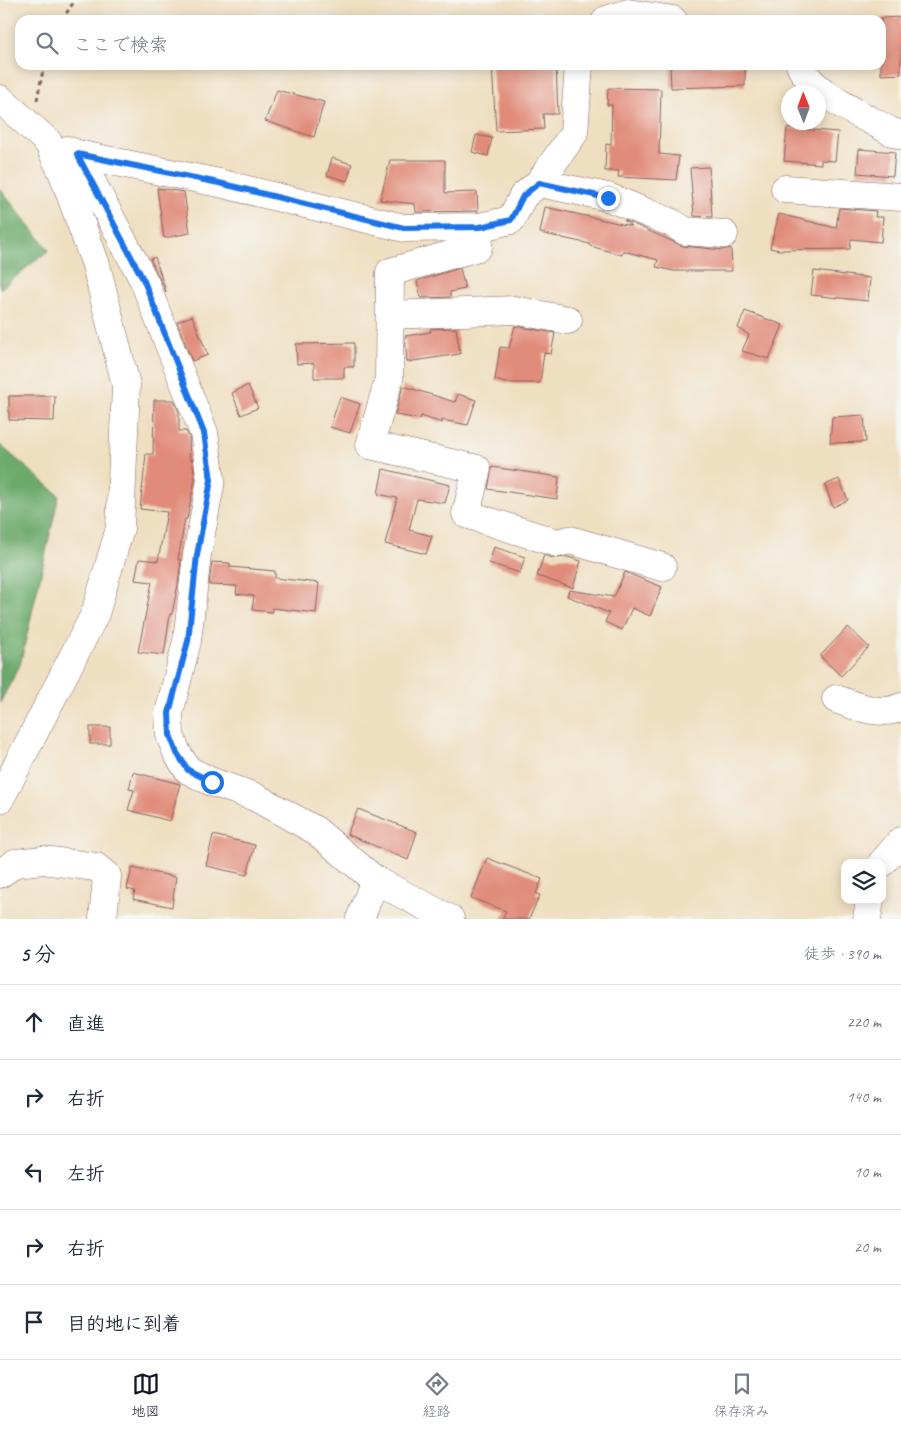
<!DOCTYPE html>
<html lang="ja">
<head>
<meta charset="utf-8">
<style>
	:root { --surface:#fff; --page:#f2f2f3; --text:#1f2937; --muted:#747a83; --line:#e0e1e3; --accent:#111827 }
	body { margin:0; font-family:Caveat,"Klee One",sans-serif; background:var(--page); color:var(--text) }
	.controls { position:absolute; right:15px; bottom:15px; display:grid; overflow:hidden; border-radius:10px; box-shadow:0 2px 12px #0003 }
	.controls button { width:45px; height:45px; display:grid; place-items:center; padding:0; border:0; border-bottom:1px solid var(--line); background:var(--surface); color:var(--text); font:25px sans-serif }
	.compass { position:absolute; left:781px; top:85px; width:45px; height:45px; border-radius:50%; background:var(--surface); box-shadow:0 2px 12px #0003; rotate:359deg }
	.stop { position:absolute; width:15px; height:15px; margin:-11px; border:4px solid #1a73e8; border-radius:50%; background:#fff }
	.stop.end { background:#1a73e8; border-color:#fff; box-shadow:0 1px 5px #0008 }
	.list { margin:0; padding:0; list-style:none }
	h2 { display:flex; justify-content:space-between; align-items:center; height:65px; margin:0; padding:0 20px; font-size:21px }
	h2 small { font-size:16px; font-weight:400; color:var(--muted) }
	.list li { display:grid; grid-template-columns:32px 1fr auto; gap:15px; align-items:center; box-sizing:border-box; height:75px; padding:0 20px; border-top:1px solid var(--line) }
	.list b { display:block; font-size:19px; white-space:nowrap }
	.list em { font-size:16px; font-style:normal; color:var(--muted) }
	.icon { flex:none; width:28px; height:28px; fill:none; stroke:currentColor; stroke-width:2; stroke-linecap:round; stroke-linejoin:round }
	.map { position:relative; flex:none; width:901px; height:919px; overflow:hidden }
	.search { position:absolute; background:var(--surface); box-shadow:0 2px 12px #0003; left:15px; right:15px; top:15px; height:55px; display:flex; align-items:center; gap:12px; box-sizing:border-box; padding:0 18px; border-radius:15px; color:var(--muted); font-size:19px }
	.sheet { height:440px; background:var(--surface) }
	nav { display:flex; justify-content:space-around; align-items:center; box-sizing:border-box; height:70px; border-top:1px solid var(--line); background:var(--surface); font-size:14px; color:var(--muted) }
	nav a { display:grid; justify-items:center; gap:2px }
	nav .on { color:var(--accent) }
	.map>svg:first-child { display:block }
</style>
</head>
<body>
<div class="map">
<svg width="901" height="919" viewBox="0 0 901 919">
	<rect width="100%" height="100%" fill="#f6f6f2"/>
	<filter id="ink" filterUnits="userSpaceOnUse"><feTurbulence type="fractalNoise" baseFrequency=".02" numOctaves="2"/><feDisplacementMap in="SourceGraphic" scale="10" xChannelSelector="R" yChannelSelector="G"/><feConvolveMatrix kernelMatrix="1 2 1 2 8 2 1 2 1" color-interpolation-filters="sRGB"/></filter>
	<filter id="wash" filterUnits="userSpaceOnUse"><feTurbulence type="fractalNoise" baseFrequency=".0096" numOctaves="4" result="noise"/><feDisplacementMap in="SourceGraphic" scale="20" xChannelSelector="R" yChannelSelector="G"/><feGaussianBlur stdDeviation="1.12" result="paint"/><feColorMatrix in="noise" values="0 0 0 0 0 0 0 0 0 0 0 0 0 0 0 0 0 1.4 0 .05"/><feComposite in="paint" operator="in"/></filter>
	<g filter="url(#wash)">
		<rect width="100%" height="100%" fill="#efdfc1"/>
		<g fill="#6caa6c" stroke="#5b644c">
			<path d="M0,189L49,250L0,289Z"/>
			<path d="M0,445L59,495L20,665L0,703Z"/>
		</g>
		<g id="blocks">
			<g fill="#e18c7a">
				<path d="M901,17V74L881,75V18Z"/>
				<path d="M492,65H556L558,114H543L544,129L496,131Z"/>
				<path d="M670,65H745V86L671,88Z"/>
				<path d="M608,88L661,89L659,154L679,156L676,180L618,177L619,171H605L606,144L611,145L612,105H607Z"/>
				<path d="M277,90L324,102L314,137L265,121Z"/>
				<path d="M787,128L838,132L835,161L821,160V164L784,161Z"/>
				<path d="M476,135L492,138L488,156L472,152Z"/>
				<path d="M859,149L895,152L893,176L857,173Z"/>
				<path d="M332,158L352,164L347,181L327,175Z"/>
				<path d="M390,160H445V193L477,192L478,211L416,212L415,204L380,200Z"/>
				<path d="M709,167L712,217L694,216L690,168Z"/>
				<path d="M157,188L184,192L190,233L164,238Z"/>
				<path d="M545,207L631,226L624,220L683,246L723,250L731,248L732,271H674L656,267L658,260L623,251L622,255L590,246V244L540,233Z"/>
				<path d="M839,208L876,211L875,217H883L881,242L851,239L850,249L779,250L770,248L779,214L836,228Z"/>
				<path d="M155,257L166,292L150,259Z"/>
				<path d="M460,268L465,289L450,292V297L421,298L417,281Z"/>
				<path d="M814,271L870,278L868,301L811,295Z"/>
				<path d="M745,311L783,325L769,359L742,351L749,335L738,328Z"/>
				<path d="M192,316L208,355L192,361L177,322Z"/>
				<path d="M515,326L555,333L551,354L544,353L540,383H507L495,380L500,347L509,348Z"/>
				<path d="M456,328L460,354L407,362L405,336L431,332L430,329Z"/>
				<path d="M354,343V367H344V378H314V363L297,364L296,344Z"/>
				<path d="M248,385L258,408L241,415L232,393Z"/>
				<path d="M403,386L455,402L458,394L476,400L468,425L442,420V423L421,416L420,419L395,415Z"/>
				<path d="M9,396H55L54,421L9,420Z"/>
				<path d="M340,397L360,404L350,433L330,427Z"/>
				<path d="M154,400H174L179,412V431H186L189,437L190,459H192L195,479L187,519H185L178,560H181L178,584L172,614H170L164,655L138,652L152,582L135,580L139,559L158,561L167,512L140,509L146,454H153Z"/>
				<path d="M864,415L866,442L830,443L832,417Z"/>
				<path d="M492,467L559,477L557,499L488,489Z"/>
				<path d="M383,469L450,485L445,503L417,499L409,530L432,536L426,554L385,544L397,498L378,494Z"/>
				<path d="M839,479L848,500L833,507L825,485Z"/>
				<path d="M494,547L525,557L520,573L489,563Z"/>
				<path d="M544,555L553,558L568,557L581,561L573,588L537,576Z"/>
				<path d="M212,562L230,563V567L275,571V578L319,583L316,613L272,608V612L252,610L254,596L236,594L237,586L209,585Z"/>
				<path d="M625,572L662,587L650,616L632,608L622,630L605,622L609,613L567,596L569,590L614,597Z"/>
				<path d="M848,627L869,647L841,676L820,656Z"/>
				<rect x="90" y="727" width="20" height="17"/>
				<path d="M133,772L180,784L170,821L128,810L134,790L129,789Z"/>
				<path d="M358,809L417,832L408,860L347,834Z"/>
				<path d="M213,835L255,845L247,875L206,866Z"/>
				<path d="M487,858L542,879L536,894L540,895L529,919H502L506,911L471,898Z"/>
				<path d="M132,868L176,877L172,907L133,899L135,891L127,889Z"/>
			</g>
		</g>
	</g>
	<g filter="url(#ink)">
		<use href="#blocks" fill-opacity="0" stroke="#846260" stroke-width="1"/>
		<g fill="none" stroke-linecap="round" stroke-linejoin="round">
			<g stroke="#846260" stroke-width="29">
				<g id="minor">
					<path d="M606,20L628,13L673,20"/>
					<path d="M800,65C811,93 864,116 890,131L901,135"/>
					<path d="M0,99L48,142L63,174L96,265L126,385L120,528L95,614L0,799"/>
					<path d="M67,150L77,154L219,183L404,228L480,227L511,220L523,196L539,183L574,133L579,65"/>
					<path d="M77,154L144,281L204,433L211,480L197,555L187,641L169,713L170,735L177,753L188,770L212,782L255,797L315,830L375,880L450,919"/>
					<path d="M539,183L608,197L672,223L685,231L724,234"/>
					<path d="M785,189L901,197"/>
					<path d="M480,227L478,247L390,272L389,379L370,445L477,469L466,514L557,543L570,540L662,567"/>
					<path d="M390,315L514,310L568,320"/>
					<path d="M836,699C856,706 881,717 901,707"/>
					<path d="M882,863L901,841"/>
					<path d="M0,874L15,863L43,860L96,867L107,876L103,919"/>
					<path d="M360,919L375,880"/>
					<path d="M867,919L870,900"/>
				</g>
			</g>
			<g stroke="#846260" stroke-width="3" stroke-dasharray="4 4" stroke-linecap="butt">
				<path d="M62,20L75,0"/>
				<path d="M37,100L44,65"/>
			</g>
			<use href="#minor" stroke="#fff" stroke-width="28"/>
		</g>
	</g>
	<g fill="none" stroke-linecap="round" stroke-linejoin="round" filter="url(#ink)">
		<path stroke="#1a73e8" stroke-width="6" d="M212,782L188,770L177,753L170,735L169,713L188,641L197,555L211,480L204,433L144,281L77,154L219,183L404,228L480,227L511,220L523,196L539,183L608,198"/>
	</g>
</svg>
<div class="controls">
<button><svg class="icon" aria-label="layers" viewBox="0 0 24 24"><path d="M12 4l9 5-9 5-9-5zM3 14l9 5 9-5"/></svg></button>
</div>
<svg class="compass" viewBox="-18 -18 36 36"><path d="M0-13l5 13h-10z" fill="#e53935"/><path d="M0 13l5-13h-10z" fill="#747a83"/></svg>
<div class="stop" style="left:212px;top:782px"></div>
<div class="stop end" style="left:608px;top:198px"></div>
<div class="search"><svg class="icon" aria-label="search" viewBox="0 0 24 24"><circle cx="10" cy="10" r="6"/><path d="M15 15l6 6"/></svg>ここで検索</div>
</div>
<section class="sheet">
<h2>5 分<small>徒歩 · 390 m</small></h2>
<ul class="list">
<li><svg class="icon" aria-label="ahead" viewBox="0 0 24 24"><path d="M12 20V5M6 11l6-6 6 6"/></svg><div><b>直進</b></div><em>220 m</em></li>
<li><svg class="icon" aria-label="right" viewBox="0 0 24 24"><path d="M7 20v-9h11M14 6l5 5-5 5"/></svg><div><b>右折</b></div><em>140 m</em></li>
<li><svg class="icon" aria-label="left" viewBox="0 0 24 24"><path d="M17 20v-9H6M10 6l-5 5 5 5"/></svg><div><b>左折</b></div><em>10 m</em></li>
<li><svg class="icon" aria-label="right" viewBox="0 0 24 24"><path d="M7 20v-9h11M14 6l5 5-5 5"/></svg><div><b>右折</b></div><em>20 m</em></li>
<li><svg class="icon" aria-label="arrive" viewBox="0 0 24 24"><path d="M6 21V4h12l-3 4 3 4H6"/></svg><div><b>目的地に到着</b></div></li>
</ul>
</section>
<nav>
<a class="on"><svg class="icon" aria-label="map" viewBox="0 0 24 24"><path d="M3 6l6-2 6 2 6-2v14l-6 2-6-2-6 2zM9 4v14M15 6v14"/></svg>地図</a>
<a><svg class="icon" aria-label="directions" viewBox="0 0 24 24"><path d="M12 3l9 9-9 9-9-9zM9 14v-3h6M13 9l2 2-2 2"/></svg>経路</a>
<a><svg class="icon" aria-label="saved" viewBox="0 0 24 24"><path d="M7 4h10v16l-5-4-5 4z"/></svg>保存済み</a>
</nav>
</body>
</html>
